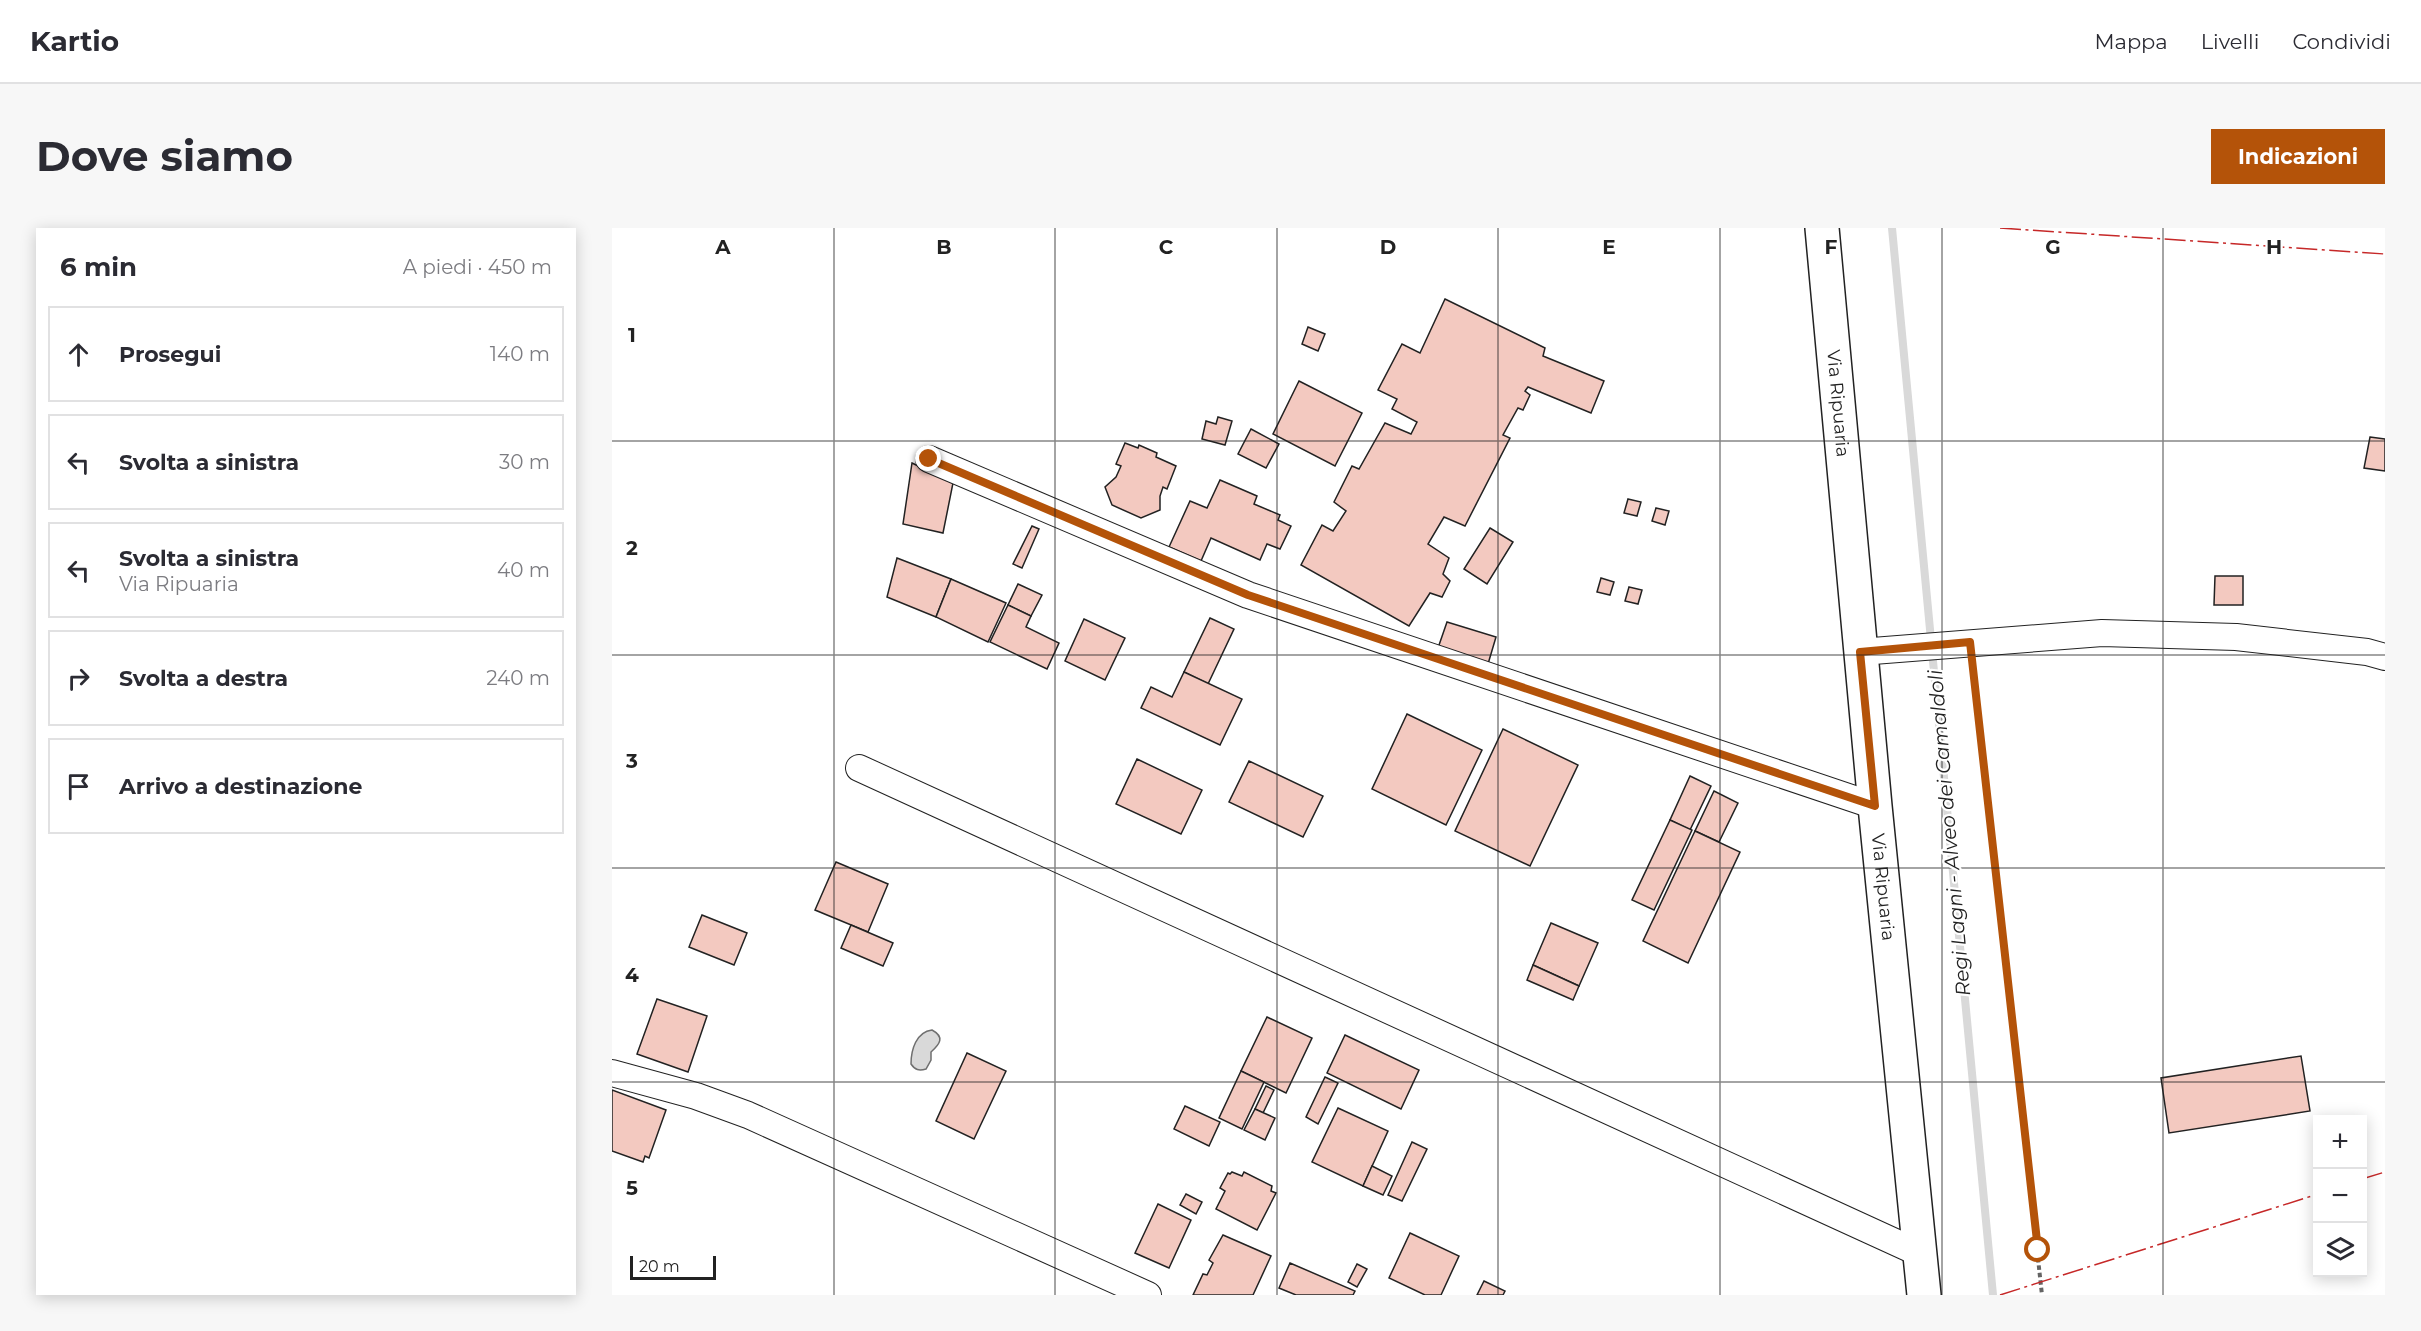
<!DOCTYPE html>
<html lang="it">
<head>
<meta charset="utf-8">
<style>
	:root { --surface:#fff; --page:#f7f7f7; --text:#2b2b33; --muted:#7c7c81; --line:#e1e1e2; --accent:#b45309 }
	body { margin:0; font-family:Montserrat,sans-serif; background:var(--page); color:var(--text) }
	.controls { position:absolute; right:18px; bottom:18px; display:grid; overflow:hidden; border-radius:0px; box-shadow:0 3px 15px #0003 }
	.controls button { width:54px; height:54px; display:grid; place-items:center; padding:0; border:0; border-bottom:2px solid var(--line); background:var(--surface); color:var(--text); font:30px sans-serif }
	.scale { position:absolute; left:18px; bottom:15px; width:86px; box-sizing:border-box; padding-left:6px; border:3px solid #222; border-top:0; font-size:16px; line-height:21px; white-space:nowrap; color:#222; -webkit-text-stroke:4px #fff; paint-order:stroke }
	.stop { position:absolute; width:18px; height:18px; margin:-14px; border:4px solid #b45309; border-radius:50%; background:#fff }
	.stop.end { background:#b45309; border-color:#fff; box-shadow:0 2px 6px #0008 }
	.list { margin:0; padding:0; list-style:none }
	h2 { display:flex; justify-content:space-between; align-items:center; height:78px; margin:0; padding:0 24px; font-size:26px }
	h2 small { font-size:20px; font-weight:400; color:var(--muted) }
	.list li { display:grid; grid-template-columns:39px 1fr auto; gap:18px; align-items:center; box-sizing:border-box; height:96px; margin:0 12px 12px; padding:0 12px; border:2px solid var(--line); border-radius:0px }
	.list b { display:block; font-size:22px; white-space:nowrap }
	.list p { margin:0; font-size:20px; white-space:nowrap; color:var(--muted) }
	.list em { font-size:20px; font-style:normal; color:var(--muted) }
	.icon { flex:none; width:33px; height:33px; fill:none; stroke:currentColor; stroke-width:2; stroke-linecap:round; stroke-linejoin:round }
	.map { position:relative; flex:none; width:1773px; height:1067px; overflow:hidden; border-radius:0px }
	header { display:flex; align-items:center; gap:36px; box-sizing:border-box; height:84px; padding:0 30px; background:var(--surface); border-bottom:2px solid var(--line) }
	header strong { font-size:28px }
	nav { display:flex; gap:33px; margin-inline-start:auto; font-size:21px }
	.intro { display:flex; align-items:center; justify-content:space-between; box-sizing:border-box; height:144px; padding:0 36px }
	h1 { margin:0; font-size:42px }
	.button { padding:15px 27px; border-radius:0px; background:var(--accent); color:#fff; font-size:21px; font-weight:700 }
	main { display:flex; gap:36px; padding:0 36px }
	aside { flex:1; background:var(--surface); border-radius:0px; box-shadow:0 3px 15px #0003 }
	.map>svg:first-child { display:block }
</style>
</head>
<body>
<header>
<strong>Kartio</strong>
<nav><a>Mappa</a><a>Livelli</a><a>Condividi</a></nav>
</header>
<div class="intro"><h1>Dove siamo</h1><a class="button">Indicazioni</a></div>
<main>
<aside>
<h2>6 min<small>A piedi · 450 m</small></h2>
<ul class="list">
<li><svg class="icon" aria-label="ahead" viewBox="0 0 24 24"><path d="M12 20V5M6 11l6-6 6 6"/></svg><div><b>Prosegui</b></div><em>140 m</em></li>
<li><svg class="icon" aria-label="left" viewBox="0 0 24 24"><path d="M17 20v-9H6M10 6l-5 5 5 5"/></svg><div><b>Svolta a sinistra</b></div><em>30 m</em></li>
<li><svg class="icon" aria-label="left" viewBox="0 0 24 24"><path d="M17 20v-9H6M10 6l-5 5 5 5"/></svg><div><b>Svolta a sinistra</b><p>Via Ripuaria</p></div><em>40 m</em></li>
<li><svg class="icon" aria-label="right" viewBox="0 0 24 24"><path d="M7 20v-9h11M14 6l5 5-5 5"/></svg><div><b>Svolta a destra</b></div><em>240 m</em></li>
<li><svg class="icon" aria-label="arrive" viewBox="0 0 24 24"><path d="M6 21V4h12l-3 4 3 4H6"/></svg><div><b>Arrivo a destinazione</b></div></li>
</ul>
</aside>
<div class="map">
<svg width="1773" height="1067" viewBox="0 0 1773 1067">
	<rect width="100%" height="100%" fill="#fff"/>
	<path fill="#d9d9d9" stroke="#6f6f6f" stroke-width="1.5" d="M320,802C333,809 328,816 319,824V832L314,841C307,843 303,842 299,836C299,822 304,804 320,802Z"/>
	<g fill="none" stroke-linecap="round" stroke-linejoin="round">
		<path stroke="#d9d9d9" stroke-width="8" d="M1280,0L1381,1067"/>
	</g>
	<g fill="#f3c9c0" stroke="#222" stroke-width="1.5">
		<path d="M833,71L933,120L931,128L992,153L979,185L916,159L913,163L918,167L911,182L906,180L891,207L898,210L853,298L832,289L816,316L837,330L831,346L838,353L830,369L818,365L797,398L689,337L710,297L721,303L734,283L722,274L740,238L747,241L773,195L799,206L805,194L780,181L785,171L766,162L790,116L808,125Z"/>
		<path d="M696,99L713,106L706,123L690,116Z"/>
		<path d="M687,153L750,185L723,238L661,206Z"/>
		<path d="M606,189L620,193L613,217L590,211L594,193L604,196Z"/>
		<path d="M639,201L667,216L654,240L626,226Z"/>
		<path d="M1758,209L1773,211V243L1752,240Z"/>
		<path d="M513,215L526,220L527,217L545,225L544,229L564,238L555,261L551,259L548,268V282L529,290L500,277L493,259L504,249L509,238L504,236Z"/>
		<path d="M300,235L341,255L331,305L291,296Z"/>
		<path d="M608,252L645,268L642,276L668,287L666,292L679,298L668,321L655,316L648,332L599,310L589,333L557,319L578,273L595,280Z"/>
		<path d="M1016,271L1029,274L1025,288L1012,285Z"/>
		<path d="M1044,280L1057,283L1053,297L1040,293Z"/>
		<path d="M420,298L427,301L410,340L401,336Z"/>
		<path d="M878,300L901,314L875,356L852,341Z"/>
		<path d="M285,330L339,351L324,389L275,369Z"/>
		<path d="M1603,348H1631V377H1602Z"/>
		<path d="M989,350L1002,354L998,367L985,364Z"/>
		<path d="M339,351L394,375L376,414L324,389Z"/>
		<path d="M406,356L430,367L419,388L396,377Z"/>
		<path d="M1017,359L1030,362L1026,376L1013,373Z"/>
		<path d="M396,377L419,388L414,399L447,415L435,441L378,414Z"/>
		<path d="M598,390L622,401L596,456L572,444Z"/>
		<path d="M472,391L513,410L493,452L453,433Z"/>
		<path d="M835,394L884,409L876,436L826,420Z"/>
		<path d="M572,444L630,471L608,517L529,480L539,459L560,469Z"/>
		<path d="M795,486L870,522L834,597L760,561Z"/>
		<path d="M891,501L966,537L918,638L843,603Z"/>
		<path d="M525,531L590,562L569,606L504,576Z"/>
		<path d="M637,533L711,568L691,609L617,574Z"/>
		<path d="M1078,548L1099,558L1078,602L1058,592Z"/>
		<path d="M1102,563L1126,575L1107,614L1083,603Z"/>
		<path d="M1058,592L1080,602L1042,682L1020,672Z"/>
		<path d="M1083,603L1128,624L1076,735L1031,713Z"/>
		<path d="M224,634L276,656L256,704L203,682Z"/>
		<path d="M90,687L135,705L122,737L77,719Z"/>
		<path d="M939,695L986,715L967,758L921,737Z"/>
		<path d="M239,697L281,715L271,738L229,720Z"/>
		<path d="M921,737L967,758L961,772L915,752Z"/>
		<path d="M45,771L95,788L76,844L25,826Z"/>
		<path d="M655,789L700,810L674,865L629,843Z"/>
		<path d="M733,807L807,842L789,881L715,845Z"/>
		<path d="M355,825L394,843L362,911L324,893Z"/>
		<path d="M1689,828L1698,883L1557,905L1549,850Z"/>
		<path d="M629,843L652,854L630,901L607,890Z"/>
		<path d="M713,849L726,855L706,896L694,889Z"/>
		<path d="M654,858L662,862L651,885L643,881Z"/>
		<path d="M0,862L54,882L37,930L33,928L31,934L0,923Z"/>
		<path d="M573,878L608,894L597,918L562,901Z"/>
		<path d="M726,880L776,903L751,958L700,934Z"/>
		<path d="M643,881L663,890L653,912L632,902Z"/>
		<path d="M800,914L815,921L790,973L776,967Z"/>
		<path d="M760,938L780,948L771,967L751,958Z"/>
		<path d="M620,944L630,948L632,944L660,958L659,963L664,965L645,1002L604,981L613,963L608,960L616,945L618,946Z"/>
		<path d="M574,966L590,974L584,986L568,977Z"/>
		<path d="M546,976L579,992L557,1040L523,1025Z"/>
		<path d="M798,1005L847,1028L829,1067H813L777,1050Z"/>
		<path d="M611,1007L659,1028L641,1067H581L591,1046L595,1047L601,1035L597,1032Z"/>
		<path d="M678,1035L743,1063L741,1067H684L667,1060Z"/>
		<path d="M745,1036L755,1041L745,1059L736,1054Z"/>
		<path d="M872,1053L893,1063L891,1067H865Z"/>
	</g>
	<g fill="none" stroke-linecap="round" stroke-linejoin="round">
		<g stroke="#222" stroke-width="28">
			<g id="street">
				<path d="M317,231L636,367L1263,578"/>
				<path d="M1248,424L1490,405L1624,409L1755,424L1773,429"/>
				<path d="M247,540L1307,1025"/>
				<path d="M0,845L84,868L136,887L536,1067"/>
			</g>
		</g>
		<g stroke="#222" stroke-width="36">
			<g id="secondary">
				<path id="s1" d="M1210,0L1263,578L1312,1067"/>
			</g>
		</g>
		<path stroke="#646464" stroke-width="4" stroke-dasharray="4.5 3" stroke-linecap="butt" d="M1361,441L1430,1067"/>
		<use href="#street" stroke="#fff" stroke-width="26"/>
		<use href="#secondary" stroke="#fff" stroke-width="33"/>
		<g stroke="#c62828" stroke-width="1.5" stroke-dasharray="21 4.5 3 4.5" stroke-linecap="butt">
			<path d="M1388,0L1773,26"/>
			<path d="M1750,951L1773,944"/>
			<path d="M1388,1067L1706,966"/>
		</g>
	</g>
	<g fill="none" stroke-linecap="round" stroke-linejoin="round">
		<path stroke="#b45309" stroke-width="8" d="M317,231L636,367L1263,578L1248,424L1358,414L1426,1022"/>
	</g>
	<path fill="none" stroke="#222" stroke-width="1.5" stroke-opacity="0.55" d="M222,0V1067M443,0V1067M665,0V1067M886,0V1067M1108,0V1067M1330,0V1067M1551,0V1067M0,213H1773M0,427H1773M0,640H1773M0,854H1773"/>
	<g text-anchor="middle" dominant-baseline="central" stroke-width="4.5" stroke-linejoin="round" paint-order="stroke">
		<g font-size="18" fill="#222" stroke="#fff">
			<text stroke="none"><textPath href="#s1" startOffset="176">Via Ripuaria</textPath></text>
			<text stroke="none"><textPath href="#s1" startOffset="662">Via Ripuaria</textPath></text>
		</g>
		<g font-size="20" font-style="italic" fill="#222" stroke="#fff">
			<text transform="translate(1337 605) rotate(-95)">Regi Lagni - Alveo dei Camaldoli</text>
		</g>
	</g>
	<g font-size="20" text-anchor="middle" font-weight="bold" fill="#222" stroke="#fff" stroke-width="4.5" stroke-linejoin="round" paint-order="stroke">
		<text x="111" y="26">A</text>
		<text x="332" y="26">B</text>
		<text x="554" y="26">C</text>
		<text x="776" y="26">D</text>
		<text x="997" y="26">E</text>
		<text x="1219" y="26">F</text>
		<text x="1441" y="26">G</text>
		<text x="1662" y="26">H</text>
		<text x="20" y="114">1</text>
		<text x="20" y="327">2</text>
		<text x="20" y="540">3</text>
		<text x="20" y="754">4</text>
		<text x="20" y="967">5</text>
	</g>
</svg>
<div class="controls">
<button>+</button>
<button>−</button>
<button><svg class="icon" aria-label="layers" viewBox="0 0 24 24"><path d="M12 4l9 5-9 5-9-5zM3 14l9 5 9-5"/></svg></button>
</div>
<div class="scale">20 m</div>
<div class="stop" style="left:1426px;top:1022px"></div>
<div class="stop end" style="left:317px;top:231px"></div>
</div>
</main>
</body>
</html>
